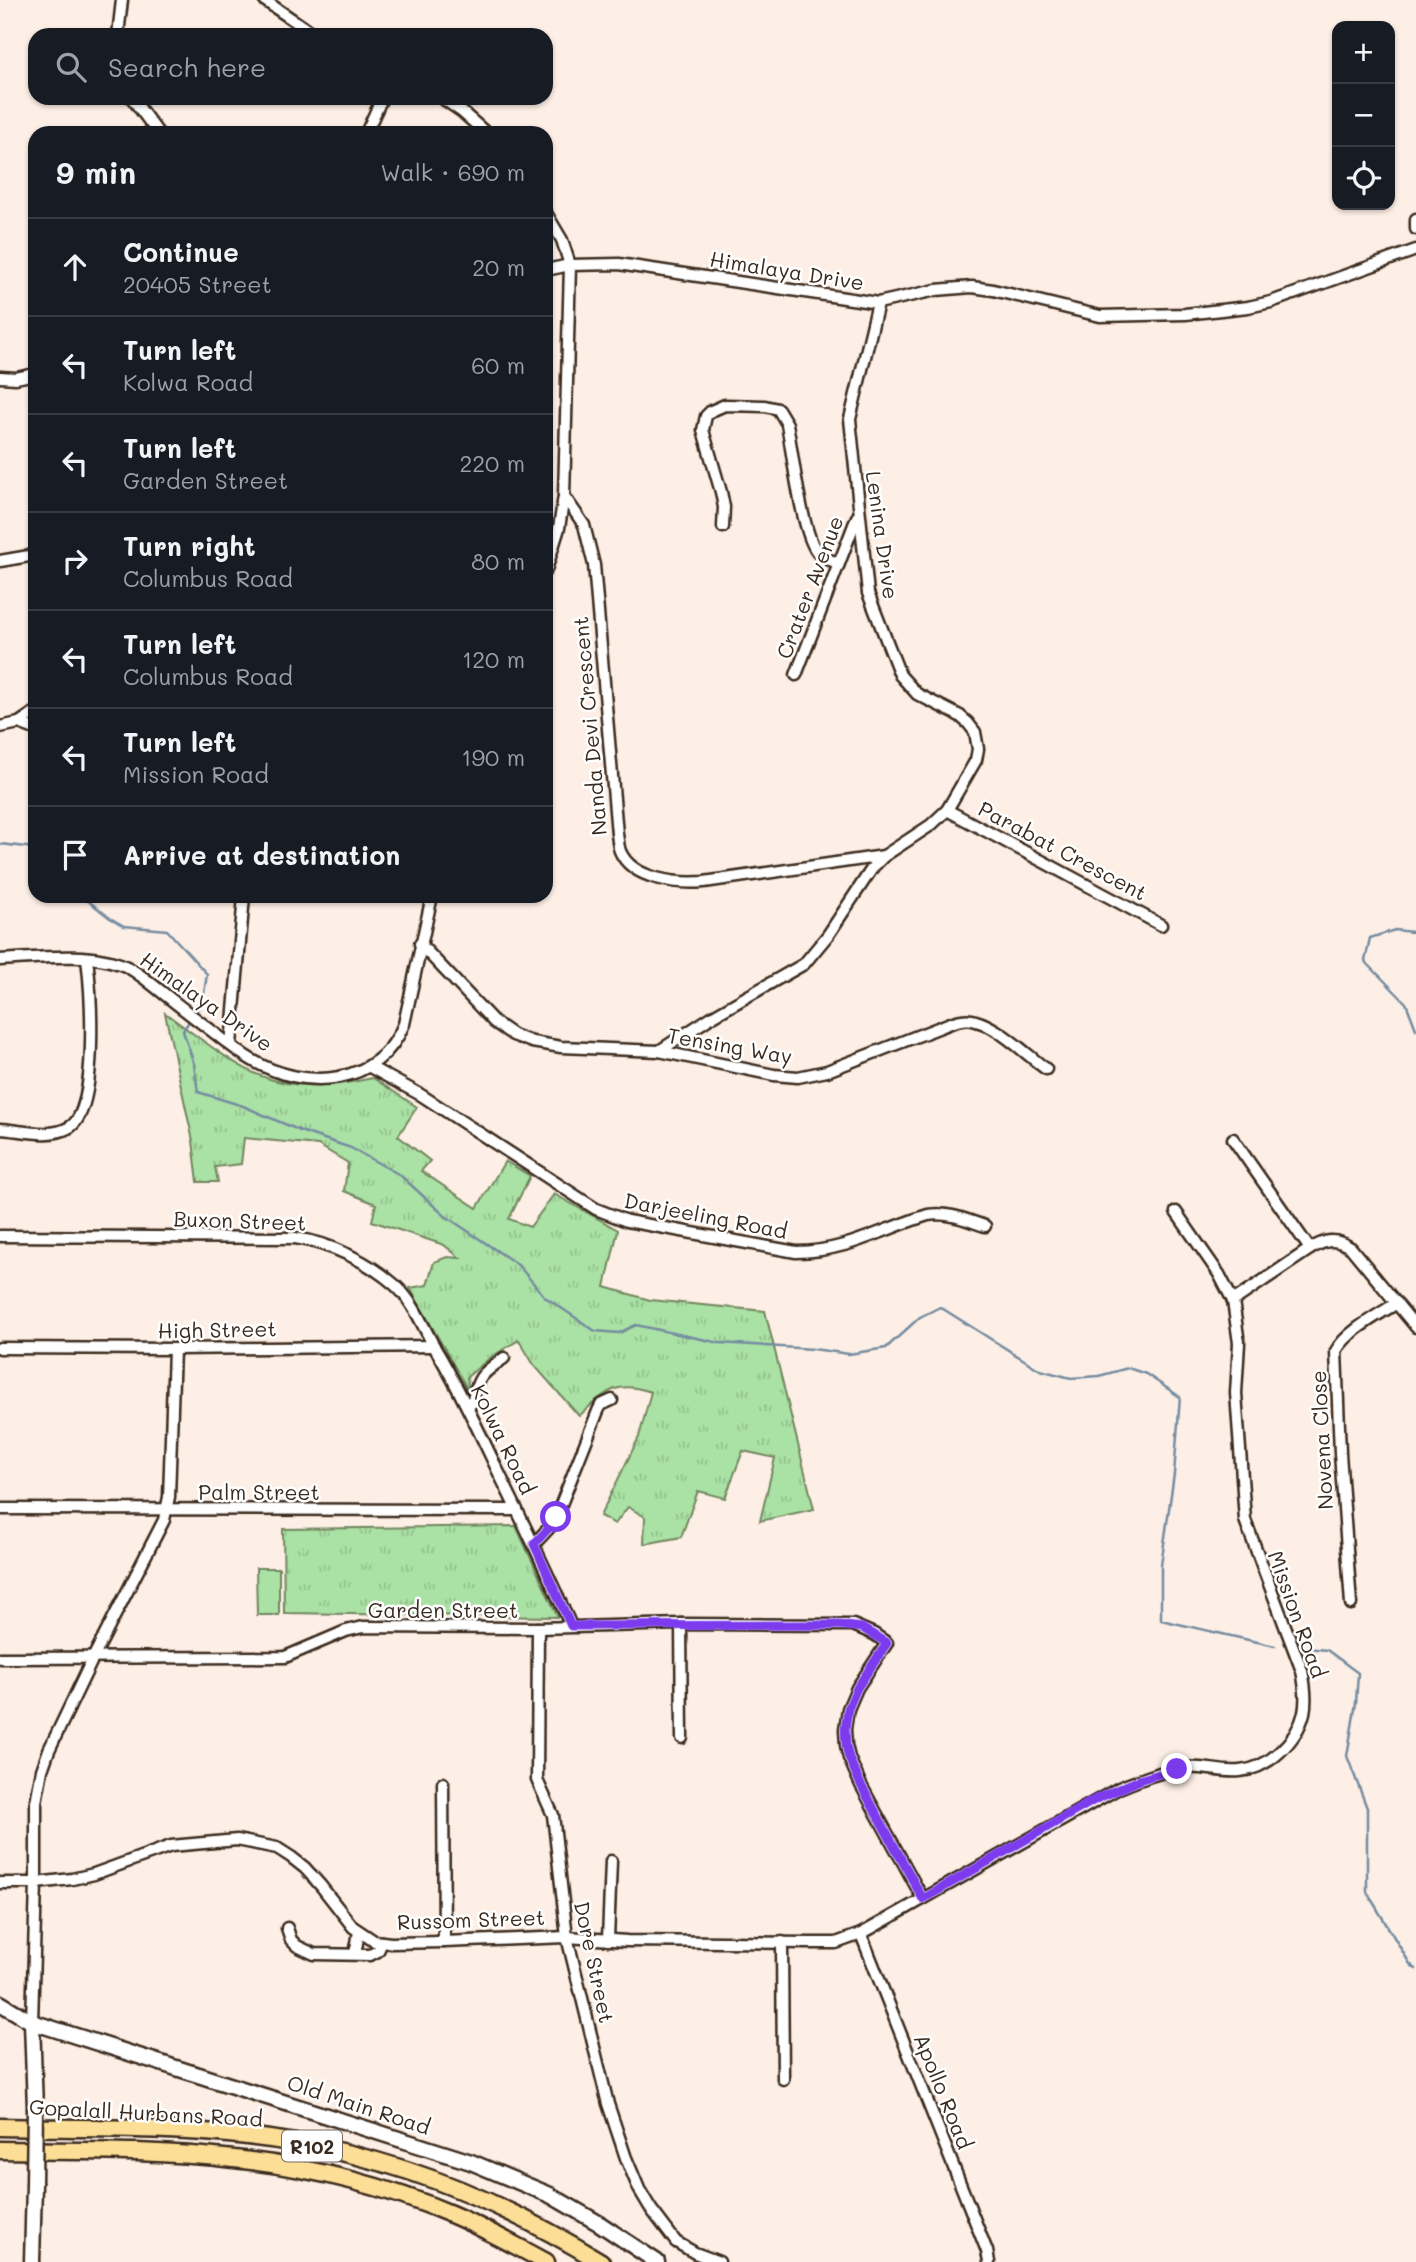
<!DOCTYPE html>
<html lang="en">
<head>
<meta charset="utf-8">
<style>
	:root { --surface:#171b24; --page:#242831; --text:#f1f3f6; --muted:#9ea1a6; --line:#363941 }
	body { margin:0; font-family:Mali,sans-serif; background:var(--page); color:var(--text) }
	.controls { position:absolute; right:21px; top:21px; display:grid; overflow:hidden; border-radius:14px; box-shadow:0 2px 5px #0004 }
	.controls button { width:63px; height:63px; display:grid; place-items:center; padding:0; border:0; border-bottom:2px solid var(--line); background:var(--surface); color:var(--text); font:35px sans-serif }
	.stop { position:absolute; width:21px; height:21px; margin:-16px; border:5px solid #7c3aed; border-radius:50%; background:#fff }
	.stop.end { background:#7c3aed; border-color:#fff; box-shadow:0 2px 7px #0008 }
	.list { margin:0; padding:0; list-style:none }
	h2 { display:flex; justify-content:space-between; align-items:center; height:91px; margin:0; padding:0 28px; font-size:30px }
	h2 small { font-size:23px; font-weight:400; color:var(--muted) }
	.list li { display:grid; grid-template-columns:46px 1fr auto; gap:21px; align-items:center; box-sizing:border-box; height:98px; padding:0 28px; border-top:2px solid var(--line) }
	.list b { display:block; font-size:26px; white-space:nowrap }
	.list p { margin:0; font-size:23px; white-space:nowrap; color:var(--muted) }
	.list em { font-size:23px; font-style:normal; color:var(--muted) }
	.icon { flex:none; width:38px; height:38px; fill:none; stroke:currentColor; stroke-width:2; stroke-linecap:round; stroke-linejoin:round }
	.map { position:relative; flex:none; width:1416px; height:2262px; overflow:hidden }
	.search { position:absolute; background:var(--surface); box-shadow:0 2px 5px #0004; left:28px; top:28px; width:525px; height:77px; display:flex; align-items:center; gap:18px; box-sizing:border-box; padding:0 24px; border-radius:21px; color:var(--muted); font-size:26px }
	.panel { position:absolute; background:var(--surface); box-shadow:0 2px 5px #0004; left:28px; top:126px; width:525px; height:777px; border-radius:21px }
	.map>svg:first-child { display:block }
</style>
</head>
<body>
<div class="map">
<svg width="1416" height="2262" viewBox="0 0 1416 2262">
	<defs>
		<pattern id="grass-tufts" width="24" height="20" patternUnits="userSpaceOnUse" patternTransform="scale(1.75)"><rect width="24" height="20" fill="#aae1a4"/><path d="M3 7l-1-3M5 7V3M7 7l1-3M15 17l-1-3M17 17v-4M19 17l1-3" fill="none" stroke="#93c18d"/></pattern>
	</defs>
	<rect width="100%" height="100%" fill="#fdefe5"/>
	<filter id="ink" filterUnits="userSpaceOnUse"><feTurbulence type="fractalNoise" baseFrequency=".0143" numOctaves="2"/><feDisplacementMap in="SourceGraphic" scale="14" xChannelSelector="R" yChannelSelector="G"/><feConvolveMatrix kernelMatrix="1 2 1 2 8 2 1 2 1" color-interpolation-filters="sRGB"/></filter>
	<g filter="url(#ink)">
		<g fill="url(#grass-tufts)" stroke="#728661" stroke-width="2">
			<path d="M165,1013C192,1032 232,1065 261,1076C297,1090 336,1086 373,1078L417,1107L398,1136L430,1161L421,1171L477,1208L505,1161L530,1176L509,1219L530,1227L554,1194L618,1230L605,1287L650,1300L765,1311L814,1509L760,1521L775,1458L743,1451L725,1498L698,1491L681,1537L644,1544L645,1517L628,1507L615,1524L600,1516L639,1437L651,1392C615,1379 605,1393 579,1416L534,1365L519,1340L491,1357L467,1377L469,1392L410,1288L427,1285L434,1262L447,1257L460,1258L444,1245L372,1221L376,1204L344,1191L348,1163L318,1145L244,1138L241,1164L215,1167L218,1182H198L193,1141Z"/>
			<path d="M516,1526L558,1617L284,1613L283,1529Z"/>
		</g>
		<path fill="#aae1a4" stroke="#728661" stroke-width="2" d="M256,1568H279V1615H257Z"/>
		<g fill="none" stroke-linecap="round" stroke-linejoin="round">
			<g stroke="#758ca1" stroke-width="2.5">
				<path d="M0,844L35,848"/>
				<path d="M82,896L110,918L124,926L167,930L207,974L203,1000L195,1013"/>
				<path d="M1416,930L1412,932L1395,930L1370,938L1365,961L1406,1003L1416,1029"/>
				<path d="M191,1018L183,1031L194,1064L198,1092L243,1106L303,1132L351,1148L400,1175L444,1215L518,1265L545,1297L595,1331L619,1333L636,1325L720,1343L813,1349L849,1354L886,1348L920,1317L940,1307L1040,1370L1071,1378L1099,1376L1128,1368L1146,1374L1180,1397L1174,1474L1161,1565V1620L1275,1646"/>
				<path d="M1305,1648L1327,1650L1358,1673L1356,1703L1347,1756L1367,1808V1892L1410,1964L1416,1969"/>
			</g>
			<g stroke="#3b2a1e" stroke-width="15">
				<g id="street">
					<path d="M264,0L315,35"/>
					<path d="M118,35L122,0"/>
					<path d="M132,98L158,133"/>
					<path d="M442,98L461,111L486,133"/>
					<path d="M366,133L382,98"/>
					<path d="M546,213L562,240L570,265L546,270"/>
					<path d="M1416,219V229"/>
					<path d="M0,377L16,378L35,374"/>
					<path d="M564,496L584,525L594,565L617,834C618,839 618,846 620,851C632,880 678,884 704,882L884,856"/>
					<path d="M723,527L724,507L721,492L703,430L706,416L711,411L725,405L765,406L778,409L787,424C792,449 802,539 819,554C824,559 833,561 839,563"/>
					<path d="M0,561L35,555"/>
					<path d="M546,570L559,528L564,496L570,265L619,264L638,267L878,303L936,290L972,287L993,290L1100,316L1185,314L1248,307L1271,302L1416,250"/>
					<path d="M796,675L857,517"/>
					<path d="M19,723L35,729"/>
					<path d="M0,727L19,723L35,712"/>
					<path d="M947,810L1161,925"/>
					<path d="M420,944L494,1022L513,1035L532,1042L561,1047L659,1051L774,1075L798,1077L827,1071L943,1026C953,1022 965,1017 976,1021C999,1027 1027,1055 1046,1069"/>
					<path d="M0,960C37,958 91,951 125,966C132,969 138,974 144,978C167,996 189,1014 212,1031C225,1041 238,1052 252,1060C304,1091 379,1087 404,1024L432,896"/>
					<path d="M231,1045L244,896"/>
					<path d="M659,1051L713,1016L804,964L828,935L873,867L884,856L931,825L947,810L976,760L978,749L975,732L968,723L960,716L917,694L900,675L868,593L850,419L878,303"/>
					<path d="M370,1067L421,1095L596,1209L627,1221L796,1252C846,1252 882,1229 928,1215C949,1212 966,1220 985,1226"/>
					<path d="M0,1129C21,1130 50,1139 70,1127C99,1109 91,991 87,958"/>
					<path d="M1233,1139L1310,1249"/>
					<path d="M1176,1212L1219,1274L1233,1301"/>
					<path d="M0,1236L295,1238C330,1243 369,1262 395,1285C414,1302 423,1327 435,1348C458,1386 477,1427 496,1467C522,1520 547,1572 571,1626"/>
					<path d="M0,1348L174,1349L434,1346"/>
					<path d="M467,1406L472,1403C478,1375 482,1374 504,1358"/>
					<path d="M0,1509L517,1510"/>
					<path d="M534,1544L549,1528L556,1517L598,1411L601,1405L612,1400"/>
					<path d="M1351,1604L1340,1453L1336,1351C1346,1332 1378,1315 1397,1303"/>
					<path d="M681,1624L682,1738"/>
					<path d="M538,1628L537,1780L553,1815L567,1937L608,2104L626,2158L639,2189L651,2209L676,2242L695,2253L719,2262"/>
					<path d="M0,1658L285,1657L346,1631L363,1627L538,1628L681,1624L853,1625L874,1634L887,1643L857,1688L848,1709L845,1729L846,1745L849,1758L861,1785L923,1899"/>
					<path d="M443,1783L444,1942"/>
					<path d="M0,1883H36L72,1879L94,1874L171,1846L237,1840L277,1848L291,1857L305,1868L321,1886L353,1927L374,1941L391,1943L444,1942L567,1937L627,1941L811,1943H836L861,1934L1119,1788C1139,1780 1159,1772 1181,1768C1201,1765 1220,1773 1240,1771C1268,1769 1297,1741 1304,1713C1307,1699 1305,1685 1302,1671L1245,1520L1236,1393L1239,1343L1233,1301L1310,1249C1325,1240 1335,1237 1351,1248L1416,1327"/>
					<path d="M287,1928L291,1940L297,1946L314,1954L370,1955L378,1951L382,1942"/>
					<path d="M861,1934L987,2251L989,2262"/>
					<path d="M608,1940L611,1861"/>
					<path d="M782,1942L783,2079"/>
					<path d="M355,1954L359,1932"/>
					<path d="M32,2022L36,1883V1802L42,1770L49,1750L93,1658L164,1520L169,1497L174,1349"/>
				</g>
			</g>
			<g stroke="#3b2a1e" stroke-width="19">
				<g id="secondary">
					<path d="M0,2003L32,2022L471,2162L550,2195L600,2224L657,2262"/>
					<path d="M32,2022L35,2108"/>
					<path d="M32,2262L34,2184"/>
				</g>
			</g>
			<g stroke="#3b2a1e" stroke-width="21">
				<g id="primary">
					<path d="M0,2127C98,2129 199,2126 296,2143C405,2161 507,2204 601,2262"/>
					<path d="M0,2150C78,2151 157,2150 234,2159C308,2167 383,2185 451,2214C484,2228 515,2245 546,2262"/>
				</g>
			</g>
			<use href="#street" stroke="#fff" stroke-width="10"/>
			<use href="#secondary" stroke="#fff" stroke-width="14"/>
			<use href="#primary" stroke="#fcde96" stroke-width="16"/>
			<g stroke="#3b2a1e" stroke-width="19" stroke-linecap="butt">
				<path id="secondary-bridge" d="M34,2184L35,2108"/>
			</g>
			<use href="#secondary-bridge" stroke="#fff" stroke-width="14"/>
		</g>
	</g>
	<g fill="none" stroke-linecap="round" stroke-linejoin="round" filter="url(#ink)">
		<path stroke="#7c3aed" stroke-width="9" d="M556,1517L549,1528L534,1544L571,1626L839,1625L862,1628L887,1643L857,1688L848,1709L845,1729L846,1745L849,1758L861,1785L923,1899L1096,1799L1142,1779L1177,1769"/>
	</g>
	<g text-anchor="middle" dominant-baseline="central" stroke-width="5" stroke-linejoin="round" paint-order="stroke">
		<rect fill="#fff" stroke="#766a62" stroke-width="2" x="282" y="2130.5" width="60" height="31" rx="5"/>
		<g font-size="19" font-weight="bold" fill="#3b2a1e">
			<text x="312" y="2146">R102</text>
		</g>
		<g font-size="21" fill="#3b2a1e" stroke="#fff">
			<text transform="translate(787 270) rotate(9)">Himalaya Drive</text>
			<text transform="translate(883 535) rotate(82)">Lenina Drive</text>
			<text transform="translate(809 587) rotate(-69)">Crater Avenue</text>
			<text transform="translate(589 726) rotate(-95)">Nanda Devi Crescent</text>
			<text transform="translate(1063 850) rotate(28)">Parabat Crescent</text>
			<text transform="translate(207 1001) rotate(35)">Himalaya Drive</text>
			<text transform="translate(730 1045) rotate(10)">Tensing Way</text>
			<text transform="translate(706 1215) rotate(11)">Darjeeling Road</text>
			<text transform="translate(240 1220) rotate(2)">Buxon Street</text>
			<text transform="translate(217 1329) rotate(-1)">High Street</text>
			<text transform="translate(504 1439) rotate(64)">Kolwa Road</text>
			<text transform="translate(1321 1440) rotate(-93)">Novena Close</text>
			<text x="259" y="1491">Palm Street</text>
			<text x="443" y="1609">Garden Street</text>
			<text transform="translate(1298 1614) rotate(70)">Mission Road</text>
			<text transform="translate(471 1919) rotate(-2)">Russom Street</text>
			<text transform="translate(595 1962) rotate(78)">Dore Street</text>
			<text transform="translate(944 2091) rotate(68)">Apollo Road</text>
			<text transform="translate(359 2104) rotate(18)">Old Main Road</text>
			<text transform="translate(146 2112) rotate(3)">Gopalall Hurbans Road</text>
		</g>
	</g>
</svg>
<div class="controls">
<button>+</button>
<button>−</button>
<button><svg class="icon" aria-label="locate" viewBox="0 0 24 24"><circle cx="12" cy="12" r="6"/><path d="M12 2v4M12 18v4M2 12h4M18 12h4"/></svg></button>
</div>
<div class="stop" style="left:556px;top:1517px"></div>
<div class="stop end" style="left:1177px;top:1769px"></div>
<div class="search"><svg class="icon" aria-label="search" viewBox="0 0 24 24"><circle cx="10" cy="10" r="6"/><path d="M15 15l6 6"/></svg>Search here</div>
<section class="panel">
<h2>9 min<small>Walk · 690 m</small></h2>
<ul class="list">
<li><svg class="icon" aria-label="ahead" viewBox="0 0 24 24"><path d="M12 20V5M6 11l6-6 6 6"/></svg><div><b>Continue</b><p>20405 Street</p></div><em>20 m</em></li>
<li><svg class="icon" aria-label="left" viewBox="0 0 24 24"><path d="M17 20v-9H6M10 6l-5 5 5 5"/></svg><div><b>Turn left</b><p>Kolwa Road</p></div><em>60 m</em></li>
<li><svg class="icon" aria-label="left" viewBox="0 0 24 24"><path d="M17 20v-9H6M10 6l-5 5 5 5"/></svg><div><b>Turn left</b><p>Garden Street</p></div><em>220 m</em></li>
<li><svg class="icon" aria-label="right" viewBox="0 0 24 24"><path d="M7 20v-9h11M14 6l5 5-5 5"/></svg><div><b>Turn right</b><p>Columbus Road</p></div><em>80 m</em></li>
<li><svg class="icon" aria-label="left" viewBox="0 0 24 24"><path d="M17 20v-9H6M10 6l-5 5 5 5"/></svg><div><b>Turn left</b><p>Columbus Road</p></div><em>120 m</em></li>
<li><svg class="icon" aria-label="left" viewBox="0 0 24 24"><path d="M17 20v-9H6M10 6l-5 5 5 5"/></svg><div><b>Turn left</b><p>Mission Road</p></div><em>190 m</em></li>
<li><svg class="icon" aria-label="arrive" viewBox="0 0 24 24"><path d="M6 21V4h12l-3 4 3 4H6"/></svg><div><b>Arrive at destination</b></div></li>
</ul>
</section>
</div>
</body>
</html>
